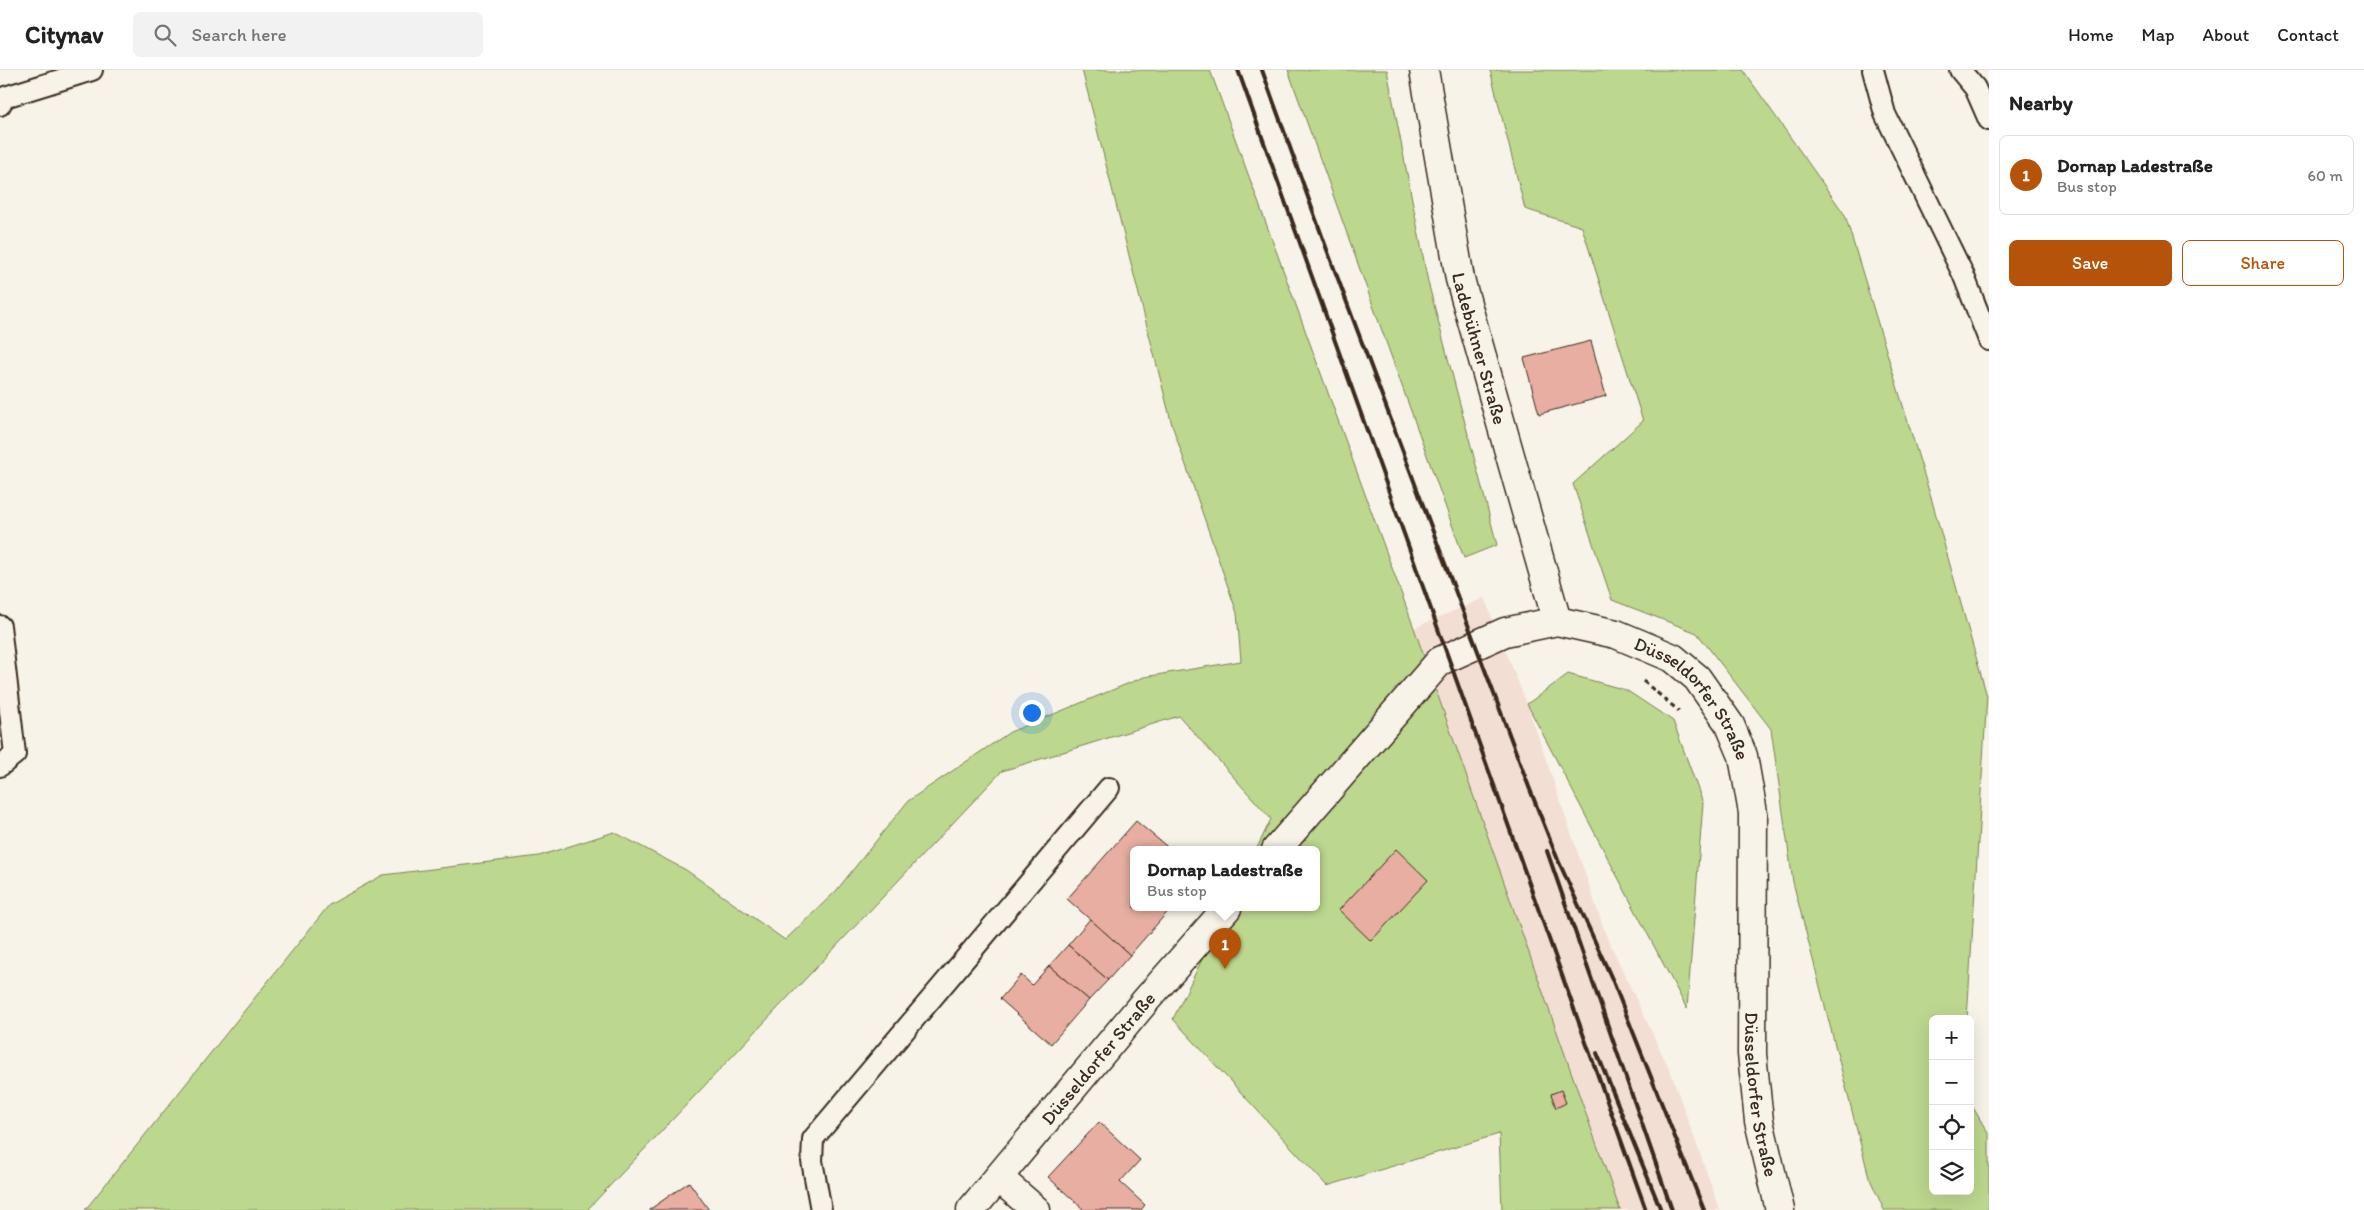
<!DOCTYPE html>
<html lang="en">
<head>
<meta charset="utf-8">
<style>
	:root { --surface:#fff; --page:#f2f2f2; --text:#222; --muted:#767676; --line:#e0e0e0; --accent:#b45309 }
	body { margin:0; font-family:Itim,sans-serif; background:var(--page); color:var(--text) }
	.controls { position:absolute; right:15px; bottom:15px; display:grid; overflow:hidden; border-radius:8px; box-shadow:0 5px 20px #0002 }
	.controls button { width:45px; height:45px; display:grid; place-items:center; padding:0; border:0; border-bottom:1px solid var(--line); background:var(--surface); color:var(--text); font:25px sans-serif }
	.you { position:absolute; left:1031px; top:642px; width:18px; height:18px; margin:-12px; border:4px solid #fff; border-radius:50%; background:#1a73e8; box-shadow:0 0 0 8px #1a73e833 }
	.badge { display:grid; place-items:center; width:32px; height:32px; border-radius:50%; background:var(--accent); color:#fff; font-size:16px; font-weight:700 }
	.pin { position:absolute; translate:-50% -41px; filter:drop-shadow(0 1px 2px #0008) }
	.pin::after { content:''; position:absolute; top:26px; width:18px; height:15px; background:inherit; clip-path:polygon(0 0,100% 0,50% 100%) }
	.popup { position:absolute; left:1130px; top:776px; width:190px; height:65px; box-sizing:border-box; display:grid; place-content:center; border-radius:8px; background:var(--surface); filter:drop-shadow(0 1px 4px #0005); font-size:16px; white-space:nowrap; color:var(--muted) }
	.popup b { font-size:19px; color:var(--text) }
	.popup::after { content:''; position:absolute; left:50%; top:100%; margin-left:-10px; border:10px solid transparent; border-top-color:var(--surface) }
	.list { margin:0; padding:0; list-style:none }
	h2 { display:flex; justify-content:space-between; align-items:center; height:65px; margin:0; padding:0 20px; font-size:21px }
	h2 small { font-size:16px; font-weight:400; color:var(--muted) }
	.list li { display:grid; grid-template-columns:32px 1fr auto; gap:15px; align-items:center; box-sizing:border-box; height:80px; margin:0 10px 10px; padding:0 10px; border:1px solid var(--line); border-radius:8px }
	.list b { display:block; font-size:19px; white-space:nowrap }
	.list p { margin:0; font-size:16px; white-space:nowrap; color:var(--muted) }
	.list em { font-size:16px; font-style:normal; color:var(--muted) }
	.actions { display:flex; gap:10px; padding:15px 20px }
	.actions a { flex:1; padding:11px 0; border:1px solid var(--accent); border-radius:8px; text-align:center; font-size:18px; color:var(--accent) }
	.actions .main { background:var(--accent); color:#fff }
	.icon { flex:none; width:28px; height:28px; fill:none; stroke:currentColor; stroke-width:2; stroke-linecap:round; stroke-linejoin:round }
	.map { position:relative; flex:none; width:1989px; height:1140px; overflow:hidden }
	header { display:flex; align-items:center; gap:30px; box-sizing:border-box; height:70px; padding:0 25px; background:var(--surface); border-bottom:1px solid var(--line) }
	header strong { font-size:24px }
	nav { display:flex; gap:28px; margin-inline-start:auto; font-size:18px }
	.search { width:350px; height:45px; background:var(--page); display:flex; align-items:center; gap:12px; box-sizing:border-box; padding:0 18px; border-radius:8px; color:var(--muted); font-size:19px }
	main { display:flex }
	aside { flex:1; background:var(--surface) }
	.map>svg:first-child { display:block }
</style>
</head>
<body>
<header>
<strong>Citynav</strong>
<div class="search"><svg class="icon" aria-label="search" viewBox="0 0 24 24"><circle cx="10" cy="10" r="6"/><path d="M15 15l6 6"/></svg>Search here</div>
<nav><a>Home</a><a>Map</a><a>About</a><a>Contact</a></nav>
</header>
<main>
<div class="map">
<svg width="1989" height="1140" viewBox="0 0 1989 1140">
	<rect width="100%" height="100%" fill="#f7f3e8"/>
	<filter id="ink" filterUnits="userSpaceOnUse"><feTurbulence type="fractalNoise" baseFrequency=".02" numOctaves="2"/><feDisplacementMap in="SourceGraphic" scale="10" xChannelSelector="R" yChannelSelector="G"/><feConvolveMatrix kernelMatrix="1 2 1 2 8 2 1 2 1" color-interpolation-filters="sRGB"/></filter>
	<g filter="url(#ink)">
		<path fill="#f2ded3" d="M1484,528L1527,634L1606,865L1671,1003L1720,1140H1609L1414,558Z"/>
		<g fill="#bcd78e" stroke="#7c8056">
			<path d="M1082,0H1210L1414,558L1620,1140H1502L1499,1064L1327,1116L1173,949L1227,838H1316V780H1256L1271,749L1179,646L1002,701L587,1140H85L329,835L383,805L539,786L614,762L686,800L785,870L836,821L908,731L1010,662L1144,607L1241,591L1237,543L1172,355Z"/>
			<path d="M1288,0H1387L1428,212L1497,475L1464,488Z"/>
			<path d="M1490,0H1743L1845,145L1932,431L1987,626L1967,949H1933V1121H1970V1032L1989,1065V1140H1884L1869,1107L1793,812L1771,659L1697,563L1612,530L1573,414L1643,351L1582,157L1525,139Z"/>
			<path d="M1568,604L1626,620L1673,651L1703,733L1687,939L1527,634Z"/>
		</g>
		<g fill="#e7aea1" stroke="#3b2a1e">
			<path d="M1591,271L1606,326L1539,344L1524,288Z"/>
			<path d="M1136,751L1171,780H1134V838H1171L1130,885L1067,829Z"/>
			<path d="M1396,779L1428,810L1371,871L1339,840Z"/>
			<path d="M1090,849L1130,885L1108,910L1068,875Z"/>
			<path d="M1068,875L1108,910L1089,930L1049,896Z"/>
			<path d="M1049,896L1089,930L1051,974L1000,929L1021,905L1032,915Z"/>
			<path d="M1561,1020L1566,1033L1556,1038L1551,1024Z"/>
			<path d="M1099,1052L1140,1090L1120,1112L1145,1135L1141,1140H1084L1048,1107Z"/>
			<path d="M689,1112L709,1140H649Z"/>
		</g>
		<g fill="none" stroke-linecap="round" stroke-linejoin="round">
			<g stroke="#3b2a1e" stroke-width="24">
				<g id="lane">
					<path d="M1873,0L1885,44L1963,204L1989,270"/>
					<path d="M1960,0L1975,18L1989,50"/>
					<path d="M0,35L5,27L92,0"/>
					<path d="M0,556L15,684L0,696"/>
					<path d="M821,1140L812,1091L813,1069L1109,718"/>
				</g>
			</g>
			<g stroke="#3b2a1e" stroke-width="31">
				<g id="street">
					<path id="s1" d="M1424,0L1460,209L1557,551"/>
					<path d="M999,1108L1036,1140"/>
				</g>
			</g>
			<g stroke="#3b2a1e" stroke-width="31">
				<g id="primary">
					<path id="s2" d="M1276,780L1440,591L1505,562L1557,551L1616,564L1673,588L1697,608L1730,655L1743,686L1753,743L1752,984L1759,1051L1780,1140"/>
					<path id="s3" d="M971,1140L1147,929L1227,838"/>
				</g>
			</g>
			<path stroke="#3b2a1e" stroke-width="3" stroke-dasharray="5 4" stroke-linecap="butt" d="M1643,611L1679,641"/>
			<use href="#lane" stroke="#f7f3e8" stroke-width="20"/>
			<use href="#street" stroke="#f7f3e8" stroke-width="28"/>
			<use href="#primary" stroke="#f7f3e8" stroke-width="28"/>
			<g stroke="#3b2a1e" stroke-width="4">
				<path d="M1238,0L1646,1140"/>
				<path d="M1262,0L1326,177L1529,717L1558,790L1612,909L1704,1140"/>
				<path d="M1547,781L1672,1140"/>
				<path d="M1597,983L1661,1140"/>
			</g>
		</g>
	</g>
	<g text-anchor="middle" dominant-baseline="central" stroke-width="5" stroke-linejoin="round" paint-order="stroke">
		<g font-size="19" fill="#3b2a1e" stroke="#f7f3e8">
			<text stroke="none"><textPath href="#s1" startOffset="284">Ladebühner Straße</textPath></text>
			<text stroke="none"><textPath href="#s2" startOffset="539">Düsseldorfer Straße</textPath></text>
			<text stroke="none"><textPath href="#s3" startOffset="198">Düsseldorfer Straße</textPath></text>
			<text stroke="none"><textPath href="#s2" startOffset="959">Düsseldorfer Straße</textPath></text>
		</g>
	</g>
</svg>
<div class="controls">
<button>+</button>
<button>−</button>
<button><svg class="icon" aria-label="locate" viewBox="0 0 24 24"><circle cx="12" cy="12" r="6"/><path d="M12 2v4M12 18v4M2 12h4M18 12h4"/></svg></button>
<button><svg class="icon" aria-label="layers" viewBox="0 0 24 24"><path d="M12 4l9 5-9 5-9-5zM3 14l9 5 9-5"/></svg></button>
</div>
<div class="you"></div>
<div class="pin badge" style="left:1225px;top:899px">1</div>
<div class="popup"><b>Dornap Ladestraße</b>Bus stop</div>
</div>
<aside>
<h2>Nearby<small></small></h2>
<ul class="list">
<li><span class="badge">1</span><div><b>Dornap Ladestraße</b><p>Bus stop</p></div><em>60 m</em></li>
</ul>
<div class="actions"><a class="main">Save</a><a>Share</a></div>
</aside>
</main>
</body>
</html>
